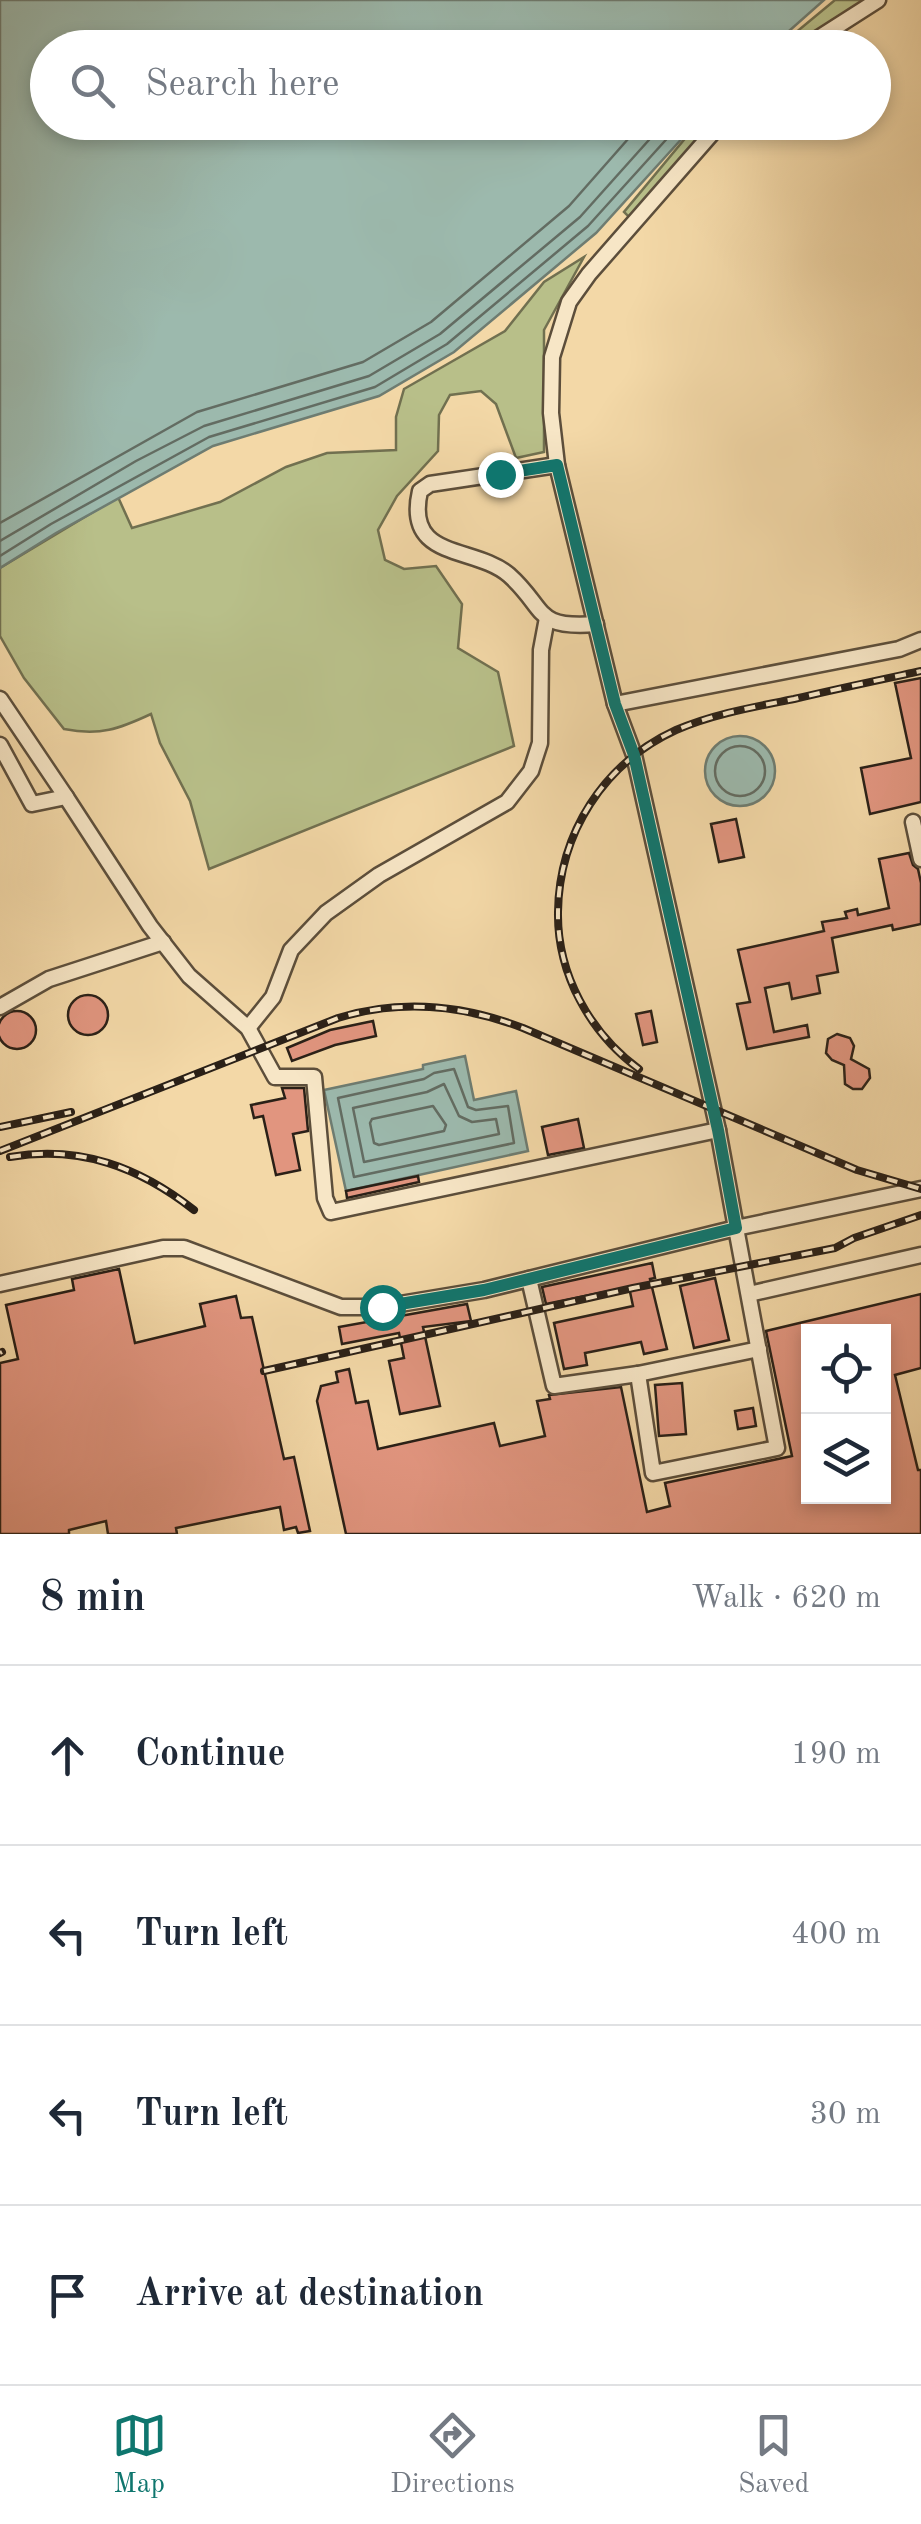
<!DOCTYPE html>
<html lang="en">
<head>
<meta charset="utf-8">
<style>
	:root { --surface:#fff; --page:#f2f2f3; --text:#1f2937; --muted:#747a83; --line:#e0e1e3; --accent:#0f766e }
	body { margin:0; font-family:"Old Standard TT",serif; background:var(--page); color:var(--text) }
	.controls { position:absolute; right:30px; bottom:30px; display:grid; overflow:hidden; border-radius:0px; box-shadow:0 5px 15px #0003 }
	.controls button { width:90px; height:90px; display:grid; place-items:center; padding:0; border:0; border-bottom:2px solid var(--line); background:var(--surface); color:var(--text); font:50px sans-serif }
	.stop { position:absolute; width:30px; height:30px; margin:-22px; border:8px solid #0f766e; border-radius:50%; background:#fff }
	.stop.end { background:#0f766e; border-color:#fff; box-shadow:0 2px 10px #0008 }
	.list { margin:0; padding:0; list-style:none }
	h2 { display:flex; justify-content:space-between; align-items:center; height:130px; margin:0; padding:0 40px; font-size:42px }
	h2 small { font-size:32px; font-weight:400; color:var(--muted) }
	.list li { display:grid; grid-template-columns:65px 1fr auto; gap:30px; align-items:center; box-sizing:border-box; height:180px; padding:0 40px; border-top:2px solid var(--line) }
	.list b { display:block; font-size:38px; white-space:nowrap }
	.list em { font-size:32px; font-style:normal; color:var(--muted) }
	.icon { flex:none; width:55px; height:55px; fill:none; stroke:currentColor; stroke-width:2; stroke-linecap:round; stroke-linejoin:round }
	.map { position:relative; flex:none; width:921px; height:1534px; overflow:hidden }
	.search { position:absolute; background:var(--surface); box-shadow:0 5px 15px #0003; left:30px; right:30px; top:30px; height:110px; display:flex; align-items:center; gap:25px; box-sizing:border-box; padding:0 35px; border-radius:55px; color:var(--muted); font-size:38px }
	.sheet { height:850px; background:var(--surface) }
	nav { display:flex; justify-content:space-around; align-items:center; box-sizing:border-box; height:140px; border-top:2px solid var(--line); background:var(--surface); font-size:28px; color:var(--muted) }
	nav a { display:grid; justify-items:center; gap:5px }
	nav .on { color:var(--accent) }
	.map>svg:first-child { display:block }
</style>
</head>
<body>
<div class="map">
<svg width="921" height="1534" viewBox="0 0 921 1534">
	<rect width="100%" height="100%" fill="#f3d8a7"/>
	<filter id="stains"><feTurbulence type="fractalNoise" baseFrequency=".002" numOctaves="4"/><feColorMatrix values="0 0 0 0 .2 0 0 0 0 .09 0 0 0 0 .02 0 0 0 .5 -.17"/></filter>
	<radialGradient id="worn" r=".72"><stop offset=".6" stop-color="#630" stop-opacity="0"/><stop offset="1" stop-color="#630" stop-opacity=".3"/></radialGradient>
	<g fill="#b8bf89" stroke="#717050" stroke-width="2.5">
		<path d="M835,0H868L832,20L799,47L777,48Z"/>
		<path d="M698,123H713L630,218L624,212Z"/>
		<path d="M584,257L544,330V452L516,458L496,404L481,391L450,395L439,415L438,451L397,496L378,530L385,560L404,569L436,566L462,604L458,648L498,672L514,746L209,869L190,801L160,743L151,714C119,729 100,736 64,729L24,678L0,636V568L118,497L132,528L220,502L286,467L327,453L396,450V417L404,389L505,331L544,282Z"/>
	</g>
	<g fill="#9cb9ad" stroke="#6e7c71" stroke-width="2.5">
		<path d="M0,0H824L771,47L48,48V122L696,123L596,233L454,352L379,396L213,446L56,533L0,568Z"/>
		<circle cx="740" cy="771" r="35"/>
		<path d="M465,1056L474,1100L516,1091L528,1151L346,1191L324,1090L423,1069V1065Z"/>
	</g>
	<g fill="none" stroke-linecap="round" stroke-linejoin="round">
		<g stroke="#636c62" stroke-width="2.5">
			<path d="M0,523L197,412L363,362L431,322L569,206L643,122"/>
			<path d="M0,541L136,461L204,426L369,376L440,334L580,217L665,122"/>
			<path d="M0,556L51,524L209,437L375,387L447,344L588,226L682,122"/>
			<circle cx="740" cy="771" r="25"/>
			<path d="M454,1069L468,1107L476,1110L508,1106L514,1143L354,1177L338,1098L424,1079L434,1073Z"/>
			<path d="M444,1084L459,1116L472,1122L496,1119L499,1134L364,1162L353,1108L427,1092Z"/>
			<path d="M433,1106L446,1125L444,1131L379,1145L374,1143L370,1123L372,1119Z"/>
		</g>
	</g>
	<g fill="#e1957f" stroke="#2a2017" stroke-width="2.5" fill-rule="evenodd">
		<path d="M921,678V802L870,814L861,768L911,758L895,683Z"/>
		<path d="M736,819L744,857L719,862L711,824Z"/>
		<path d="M909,853L913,865L918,869L921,883V924L893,930L892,925L832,938L838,972L817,976L820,993L792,999L789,983L765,988L774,1032L807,1025L809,1037L747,1049L737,1004L750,1002L738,950L824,931L822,922L847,918L845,912L857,909L858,915L889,908L879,859Z"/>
		<circle cx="88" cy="1015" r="20"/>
		<circle cx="17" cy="1030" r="19"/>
		<path d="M651,1011L657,1042L643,1045L636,1014Z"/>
		<path d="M373,1021L376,1036L335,1045L292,1061L287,1048L330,1030Z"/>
		<path d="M837,1034L850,1038L854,1046L851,1059L869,1069L870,1078L862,1089H853L845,1084L844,1065L832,1060L826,1053L828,1039Z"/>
		<path d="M282,1088H304L308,1131L293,1134L300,1170L276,1175L263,1116L254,1118L251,1105L285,1098Z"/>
		<path d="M578,1119L584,1148L548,1155L542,1127Z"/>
		<path d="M418,1176L419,1182L347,1198L346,1191Z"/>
		<path d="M652,1263L655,1278L650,1279L667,1349L644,1354L641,1342L585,1353L587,1365L564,1369L554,1323L633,1306L629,1287L546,1304L542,1287Z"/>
		<path d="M119,1269L135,1343L205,1326L200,1304L236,1296L241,1318L252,1317L284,1459L294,1457L310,1531L298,1533L296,1527L284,1530L280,1507L176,1528L177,1534H108L106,1521L69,1530V1534H0V1363L18,1359L6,1305L74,1290L72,1279Z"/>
		<path d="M715,1278L729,1340L694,1348L680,1286Z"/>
		<path d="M921,1294V1368L895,1375L918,1470H921V1534H346L317,1401L321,1386L338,1382L336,1372L349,1369L356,1403L368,1401L378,1449L494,1423L500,1446L545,1436L537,1401L550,1399L549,1395L621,1387L647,1512L670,1506L665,1483L792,1456L766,1331ZM808,1332H884V1496H808Z"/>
		<path d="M467,1304L471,1321L423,1327L440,1406L400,1414L389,1361L404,1358L399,1333L342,1344L339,1327Z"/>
		<path d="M682,1383L686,1434L659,1436L655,1385Z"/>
		<path d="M753,1408L756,1426L738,1429L735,1411Z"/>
	</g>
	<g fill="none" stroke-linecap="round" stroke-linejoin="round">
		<g stroke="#5c4e3b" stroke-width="19">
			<g id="minor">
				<path d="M803,48L878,0"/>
				<path d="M722,122L589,274L569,302L552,357L551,413L557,465L615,704L634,755L718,1130L736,1228L921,1189"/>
				<path d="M557,465L430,484L420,491C404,561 474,545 509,575C547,609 533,629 596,624"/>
				<path d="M0,699L66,797"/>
				<path d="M615,704L899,649L921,640"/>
				<path d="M0,745L32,804L66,797L150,926L189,976L248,1028L275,1077H314L325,1198L331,1212L718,1130"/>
				<path d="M913,822L921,859"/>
				<path d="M0,1007L49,979L163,942"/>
				<path d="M248,1028L273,997L291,950L326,913L379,875L507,802L531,771L540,743L541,650L547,618"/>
				<path d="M529,1279L554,1386L638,1374L759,1349"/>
				<path d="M0,1284L163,1248H184L341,1307H382L484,1290L736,1228L777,1448L653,1473L638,1374"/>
				<path d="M749,1294L921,1255"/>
			</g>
		</g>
		<use href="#minor" stroke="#f7e6c6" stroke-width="14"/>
		<g stroke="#2a2017" stroke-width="8">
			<g id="rail">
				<path d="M639,1069C590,1033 557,974 558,912C559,833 604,763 676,730C713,714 754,707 794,699C836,689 879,680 921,671"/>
				<path d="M0,1127L71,1112"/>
				<path d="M0,1151L338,1018C400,999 463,1005 523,1028L857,1170L921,1189"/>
				<path d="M10,1157C80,1145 139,1167 194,1210"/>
				<path d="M0,1353L2,1352"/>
				<path d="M264,1371L633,1288L835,1248L854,1238L921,1215"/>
			</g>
		</g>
		<use href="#rail" stroke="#f7e6c6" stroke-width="4" stroke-dasharray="11" stroke-linecap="butt"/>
	</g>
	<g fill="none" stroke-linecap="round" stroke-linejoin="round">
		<path stroke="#0f766e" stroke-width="12" d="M382,1307L484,1290L736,1228L718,1130L634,755L615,704L557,465L500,474"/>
	</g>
	<rect width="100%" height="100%" filter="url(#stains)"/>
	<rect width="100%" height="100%" fill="url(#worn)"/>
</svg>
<div class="controls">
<button><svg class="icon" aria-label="locate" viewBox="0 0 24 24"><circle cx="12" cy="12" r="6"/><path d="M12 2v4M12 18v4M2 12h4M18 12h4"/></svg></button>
<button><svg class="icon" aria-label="layers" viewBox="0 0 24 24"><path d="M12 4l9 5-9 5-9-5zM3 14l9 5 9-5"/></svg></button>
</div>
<div class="stop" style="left:382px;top:1307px"></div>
<div class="stop end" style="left:500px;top:474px"></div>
<div class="search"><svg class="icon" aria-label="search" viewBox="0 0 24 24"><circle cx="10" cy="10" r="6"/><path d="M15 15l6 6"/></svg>Search here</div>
</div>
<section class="sheet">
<h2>8 min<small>Walk · 620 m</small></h2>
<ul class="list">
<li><svg class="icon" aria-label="ahead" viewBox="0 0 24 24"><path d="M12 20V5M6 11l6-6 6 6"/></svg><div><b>Continue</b></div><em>190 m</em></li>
<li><svg class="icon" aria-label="left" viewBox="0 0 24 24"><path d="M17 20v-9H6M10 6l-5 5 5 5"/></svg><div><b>Turn left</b></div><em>400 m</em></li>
<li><svg class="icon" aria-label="left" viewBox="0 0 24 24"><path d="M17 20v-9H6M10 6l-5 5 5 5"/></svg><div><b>Turn left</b></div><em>30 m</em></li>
<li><svg class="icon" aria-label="arrive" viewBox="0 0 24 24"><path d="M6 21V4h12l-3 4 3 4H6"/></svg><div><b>Arrive at destination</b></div></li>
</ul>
</section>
<nav>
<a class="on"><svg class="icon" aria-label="map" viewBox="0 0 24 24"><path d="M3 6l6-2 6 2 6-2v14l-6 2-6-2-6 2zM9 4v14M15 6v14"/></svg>Map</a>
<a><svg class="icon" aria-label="directions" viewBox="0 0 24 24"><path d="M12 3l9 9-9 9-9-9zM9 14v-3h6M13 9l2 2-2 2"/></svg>Directions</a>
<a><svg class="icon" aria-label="saved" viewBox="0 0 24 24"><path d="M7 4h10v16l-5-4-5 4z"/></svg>Saved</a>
</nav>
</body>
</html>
